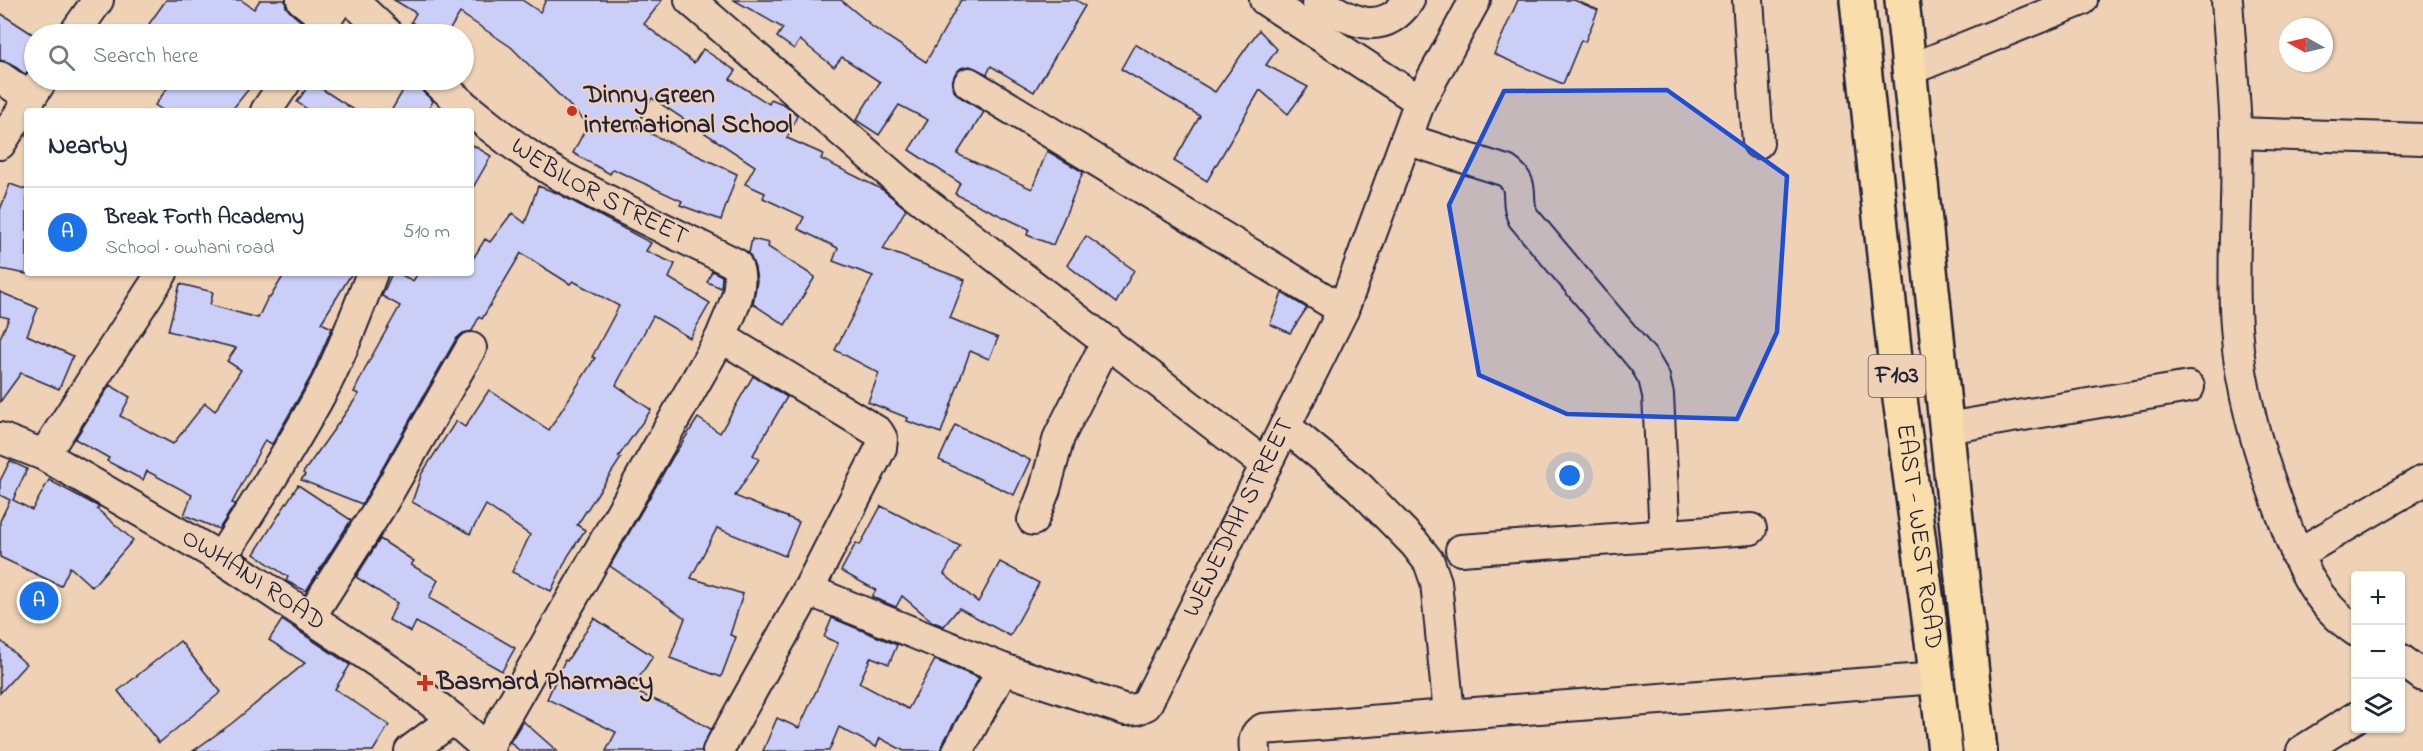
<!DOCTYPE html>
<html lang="en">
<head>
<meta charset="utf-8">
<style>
	:root { --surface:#fff; --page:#f6f6f7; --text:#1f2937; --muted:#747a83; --line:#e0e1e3; --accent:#1a73e8 }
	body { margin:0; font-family:"Indie Flower",sans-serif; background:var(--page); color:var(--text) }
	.controls { position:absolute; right:18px; bottom:18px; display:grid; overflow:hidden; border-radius:6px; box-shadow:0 2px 4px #0004 }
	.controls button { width:54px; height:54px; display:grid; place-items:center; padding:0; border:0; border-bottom:2px solid var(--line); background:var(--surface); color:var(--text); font:30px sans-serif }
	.compass { position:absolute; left:2279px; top:18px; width:54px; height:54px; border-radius:50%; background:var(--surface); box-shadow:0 2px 4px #0004; rotate:278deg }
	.you { position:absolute; left:1570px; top:476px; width:21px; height:21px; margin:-15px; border:4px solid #fff; border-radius:50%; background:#1a73e8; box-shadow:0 0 0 9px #1a73e833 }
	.badge { display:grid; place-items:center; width:39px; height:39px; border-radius:50%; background:var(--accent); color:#fff; font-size:20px; font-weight:700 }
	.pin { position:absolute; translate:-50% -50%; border:3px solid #fff; box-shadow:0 2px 6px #0006 }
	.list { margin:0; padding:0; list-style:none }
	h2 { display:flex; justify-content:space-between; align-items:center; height:78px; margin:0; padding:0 24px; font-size:26px }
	h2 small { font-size:20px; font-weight:400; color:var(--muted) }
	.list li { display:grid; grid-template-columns:39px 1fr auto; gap:18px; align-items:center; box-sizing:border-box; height:90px; padding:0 24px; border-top:2px solid var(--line) }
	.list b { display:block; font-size:22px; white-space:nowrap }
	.list p { margin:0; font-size:20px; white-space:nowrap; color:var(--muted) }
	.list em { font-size:20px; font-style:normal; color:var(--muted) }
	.icon { flex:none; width:33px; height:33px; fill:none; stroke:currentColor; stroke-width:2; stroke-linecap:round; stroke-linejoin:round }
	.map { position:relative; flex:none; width:2423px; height:751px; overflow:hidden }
	.search { position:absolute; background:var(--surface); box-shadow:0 2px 4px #0004; left:24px; top:24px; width:450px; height:66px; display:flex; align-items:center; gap:15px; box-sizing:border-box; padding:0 21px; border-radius:33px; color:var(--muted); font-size:22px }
	.panel { position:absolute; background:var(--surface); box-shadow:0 2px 4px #0004; left:24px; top:108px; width:450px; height:168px; border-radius:6px }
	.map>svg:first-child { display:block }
</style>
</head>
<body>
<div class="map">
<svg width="2423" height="751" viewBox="0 0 2423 751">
	<rect width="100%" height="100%" fill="#efd2b5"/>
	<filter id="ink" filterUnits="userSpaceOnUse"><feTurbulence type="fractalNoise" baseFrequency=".0167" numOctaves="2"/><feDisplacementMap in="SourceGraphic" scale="12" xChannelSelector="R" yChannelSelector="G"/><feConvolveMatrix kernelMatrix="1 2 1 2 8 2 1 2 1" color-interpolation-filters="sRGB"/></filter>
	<g filter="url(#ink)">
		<g fill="#cbcef7" stroke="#22223b" stroke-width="1.5">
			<path d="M166,0H241L254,9L260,0H285L286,7L291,13L303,23L299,34H293L284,28L279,34H142Z"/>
			<path d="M394,0H522L540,12L546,0H662L644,24L694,63L703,49L736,71L730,79L769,104L771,99L785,105L797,116L787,138L823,154L821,159L883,190L906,209L883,249L965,280L950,318L998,338L989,359L970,351L941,433L907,421L908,418L868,402L879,373L835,350L873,276L833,261L838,248L798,229L804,217L763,198L765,193L745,184L755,166L652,98L636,127L737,174L721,220L680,205L682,201L613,169L610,174L573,153L588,124L511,47L460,13L447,34H430L411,22L416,13Z"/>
			<path d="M734,0H841L869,23L868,24L926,62L961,0H1076L1085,6L1034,92L991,66L987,74L970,66L961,68L955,74L952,82L954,91L960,97L984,112L957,154L1032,189L1047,151L1083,172L1053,245L1027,235L1029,229L955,194L960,183L909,150L928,120L899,105L879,135L856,120L880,82L842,57L834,67L800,40L794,49L777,37L783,28Z"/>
			<path d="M1518,0H1574L1598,10L1585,42L1581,40L1563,84L1494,54Z"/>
			<path d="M0,13L34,35V65L25,74L10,63L0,60Z"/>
			<path d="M1259,30L1277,49L1266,65L1308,87L1288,114L1260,90L1207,181L1174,161L1200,116L1121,69L1135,44L1215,92Z"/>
			<path d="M173,80H256L231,111H164L155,105Z"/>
			<path d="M409,80H418L423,92L433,101L428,111H391Z"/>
			<path d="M311,82L356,111H310L297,102Z"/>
			<path d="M471,144L491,156L471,191Z"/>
			<path d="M10,184L27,190V274L0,269V210Z"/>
			<path d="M538,186L557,193L651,243L646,251L675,264L669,278L710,303L690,338L653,316L616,385L651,410L618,457L621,458L577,525L585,530L568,556L551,591L512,572L530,535L486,505L470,534L412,502L422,473L456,421L465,427L489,390L549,430L595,358L592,357L619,306L573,281L570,284L521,253L482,319L479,317L472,331L463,333L456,339L362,504L301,480L305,475L303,473L359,394L354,392L369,361L400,306L382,296L392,273H398L413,281L418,273H471V262L485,239L490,242L512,213L525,223Z"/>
			<path d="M1086,236L1134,270L1116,303L1067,265Z"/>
			<path d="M752,239L769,243L768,247L815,277L785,325L753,304L757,281L755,268L749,253Z"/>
			<path d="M712,271L722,276L721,288L707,282Z"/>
			<path d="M285,273H352L321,323L332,328L311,376L272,444L265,440L232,503L235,504L219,529L184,515L192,495L147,471L143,480L107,461L109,458L75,439L110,385L130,397L120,416L173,444L205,403L215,411L241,370L227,361L236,348L168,331L180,284L213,292L210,305L258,318L268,297L270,298Z"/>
			<path d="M0,292L38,308L27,335L73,356L59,389L21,373L0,402V338L9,318L0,316Z"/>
			<path d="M1282,293L1307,308L1290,333L1270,324Z"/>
			<path d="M753,376L787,397L753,455L759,459L735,496L799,522L785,556L717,528L691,578L743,594L730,635L736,637L721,677L670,658L685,618L610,566L674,455L698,418L720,433Z"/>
			<path d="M955,425L1030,460L1014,495L939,460Z"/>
			<path d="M10,461L27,469L13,500L32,510L49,480L99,507L97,509L133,540L92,587L70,567L61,586L0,557V521L10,500L0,495V481Z"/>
			<path d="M298,485L351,520L306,591L286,581L288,577L254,554Z"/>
			<path d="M881,506L960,546L944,574L978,602L1000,562L1039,583L1010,636L959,608L944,626L933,622L902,596L896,607L872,597L876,590L841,571L856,543L860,545Z"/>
			<path d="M380,539L414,561L411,565L438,580L429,598L515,648L502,671L416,622L411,632L389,620L397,603L356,577Z"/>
			<path d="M594,618L653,656L631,690L674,708L711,729L701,751H606L616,732L547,699L565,660L567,661Z"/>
			<path d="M832,618L897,645L889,664L871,657L859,683L908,709L935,660L979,678L943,743L941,751H904L880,738L876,747L839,727L829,751H763L777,718L799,728L838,643L824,637Z"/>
			<path d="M282,620L350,665L335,689L389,725L373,751H193L231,724L305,663L269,640Z"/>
			<path d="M0,640L26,664L0,693Z"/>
			<path d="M180,641L221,692L159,743L118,691Z"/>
			<path d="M523,721L557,751H520L510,742Z"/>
		</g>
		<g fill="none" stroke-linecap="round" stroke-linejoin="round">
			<g stroke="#22223b" stroke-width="34">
				<g id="minor">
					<path d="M302,0L326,19"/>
					<path d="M352,0L388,34"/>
					<path d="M690,0L908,189L1266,465"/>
					<path d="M1265,0L1420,101"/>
					<path d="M1317,0C1349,21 1382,39 1409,0"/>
					<path d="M1748,0L1758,143"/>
					<path d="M2227,0C2230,44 2234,87 2236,131C2239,196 2231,261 2236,326C2240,393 2259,453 2282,515C2299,562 2313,601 2356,631"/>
					<path d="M74,34L98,0"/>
					<path d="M316,34L339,0"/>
					<path d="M1909,70L2082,0"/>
					<path d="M0,77L30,98"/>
					<path id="s1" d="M435,80C470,112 522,154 563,177C620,208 678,235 736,264C747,287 729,315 721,337L487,748"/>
					<path d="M969,83L1343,310"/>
					<path d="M266,111L287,80"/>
					<path d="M2236,133L2423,139"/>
					<path d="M1406,139L1506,171C1527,185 1514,199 1523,217L1644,361L1654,378L1658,395L1665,535"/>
					<path d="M0,144L42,80"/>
					<path d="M1285,426L1358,486L1415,544L1429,562L1436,582L1449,714"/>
					<path d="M1947,428L2189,387"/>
					<path id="s2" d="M0,438L44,455L221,558L398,676L453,719L490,751"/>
					<path d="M44,455L162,273"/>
					<path d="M1033,520L1045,489L1059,437L1107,341"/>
					<path d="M1461,550L1751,529"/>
					<path d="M2296,555L2423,481"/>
					<path d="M221,558C257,501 294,444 326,384C344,348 358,310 372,273"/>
					<path id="s3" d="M808,590L1003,669L1126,710L1137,709L1146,705L1343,310L1420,101L1475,0"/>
					<path d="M310,617L380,507L471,348"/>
					<path d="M2400,659L2423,676"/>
					<path d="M410,751L453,719"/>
					<path d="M718,751L808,590L881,448L882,439L878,432L721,337"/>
					<path d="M958,751L1003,669"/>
					<path d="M1255,751C1254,741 1253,734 1263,729L1937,678"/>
					<path d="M2302,751L2356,717"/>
				</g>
			</g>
			<g stroke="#22223b" stroke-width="38">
				<g id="major">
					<path id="s4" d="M1857,0L1896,368L1932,641L1945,751"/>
					<path d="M1902,0L1980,751"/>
				</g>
			</g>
			<use href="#minor" stroke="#efd2b5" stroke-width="30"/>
			<use href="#major" stroke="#f9deab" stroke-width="33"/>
		</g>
	</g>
	<path fill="#1d4ed8" fill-opacity="0.2" stroke="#1d4ed8" stroke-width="4.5" stroke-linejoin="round" d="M1667,90L1787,176L1777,332L1737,419L1567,414L1479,375L1449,205L1504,91Z"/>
	<g fill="#c8321e" stroke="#efd2b5" stroke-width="2">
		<circle cx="572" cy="111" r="6"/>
		<path d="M422 674h6v6h6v6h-6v6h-6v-6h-6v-6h6z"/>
	</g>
	<g text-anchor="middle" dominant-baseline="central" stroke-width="4.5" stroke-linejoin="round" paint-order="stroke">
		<rect fill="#efd2b5" stroke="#605760" stroke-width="1.5" x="1868.5" y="355" width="57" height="42" rx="4.5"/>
		<g font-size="24" font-weight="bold" fill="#22223b">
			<text x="1897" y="376">F103</text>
		</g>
		<g font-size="26" font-weight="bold" fill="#22223b" stroke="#efd2b5" text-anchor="start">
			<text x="584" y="96">Dinny Green<tspan x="584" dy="30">international School</tspan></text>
			<text x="437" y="683">Basmard Pharmacy</text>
		</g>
		<g font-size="26" fill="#22223b" stroke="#efd2b5">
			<text stroke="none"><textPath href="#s1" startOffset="200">WEBILOR STREET</textPath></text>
			<text stroke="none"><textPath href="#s3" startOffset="570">WENEDAH STREET</textPath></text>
			<text stroke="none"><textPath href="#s4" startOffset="540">EAST - WEST ROAD</textPath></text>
			<text stroke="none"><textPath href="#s2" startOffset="291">OWHANI ROAD</textPath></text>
		</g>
	</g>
</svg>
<div class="controls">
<button>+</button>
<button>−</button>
<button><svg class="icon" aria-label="layers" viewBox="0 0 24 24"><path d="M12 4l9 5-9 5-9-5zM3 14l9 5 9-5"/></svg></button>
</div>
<svg class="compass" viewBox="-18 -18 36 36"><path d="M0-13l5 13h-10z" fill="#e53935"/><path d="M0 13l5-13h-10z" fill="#747a83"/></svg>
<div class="you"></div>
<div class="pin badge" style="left:39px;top:601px">A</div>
<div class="search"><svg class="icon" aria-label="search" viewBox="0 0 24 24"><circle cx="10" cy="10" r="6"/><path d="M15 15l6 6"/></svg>Search here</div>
<section class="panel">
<h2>Nearby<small></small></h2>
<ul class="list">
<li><span class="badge">A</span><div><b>Break Forth Academy</b><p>School · owhani road</p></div><em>510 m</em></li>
</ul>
</section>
</div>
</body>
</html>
